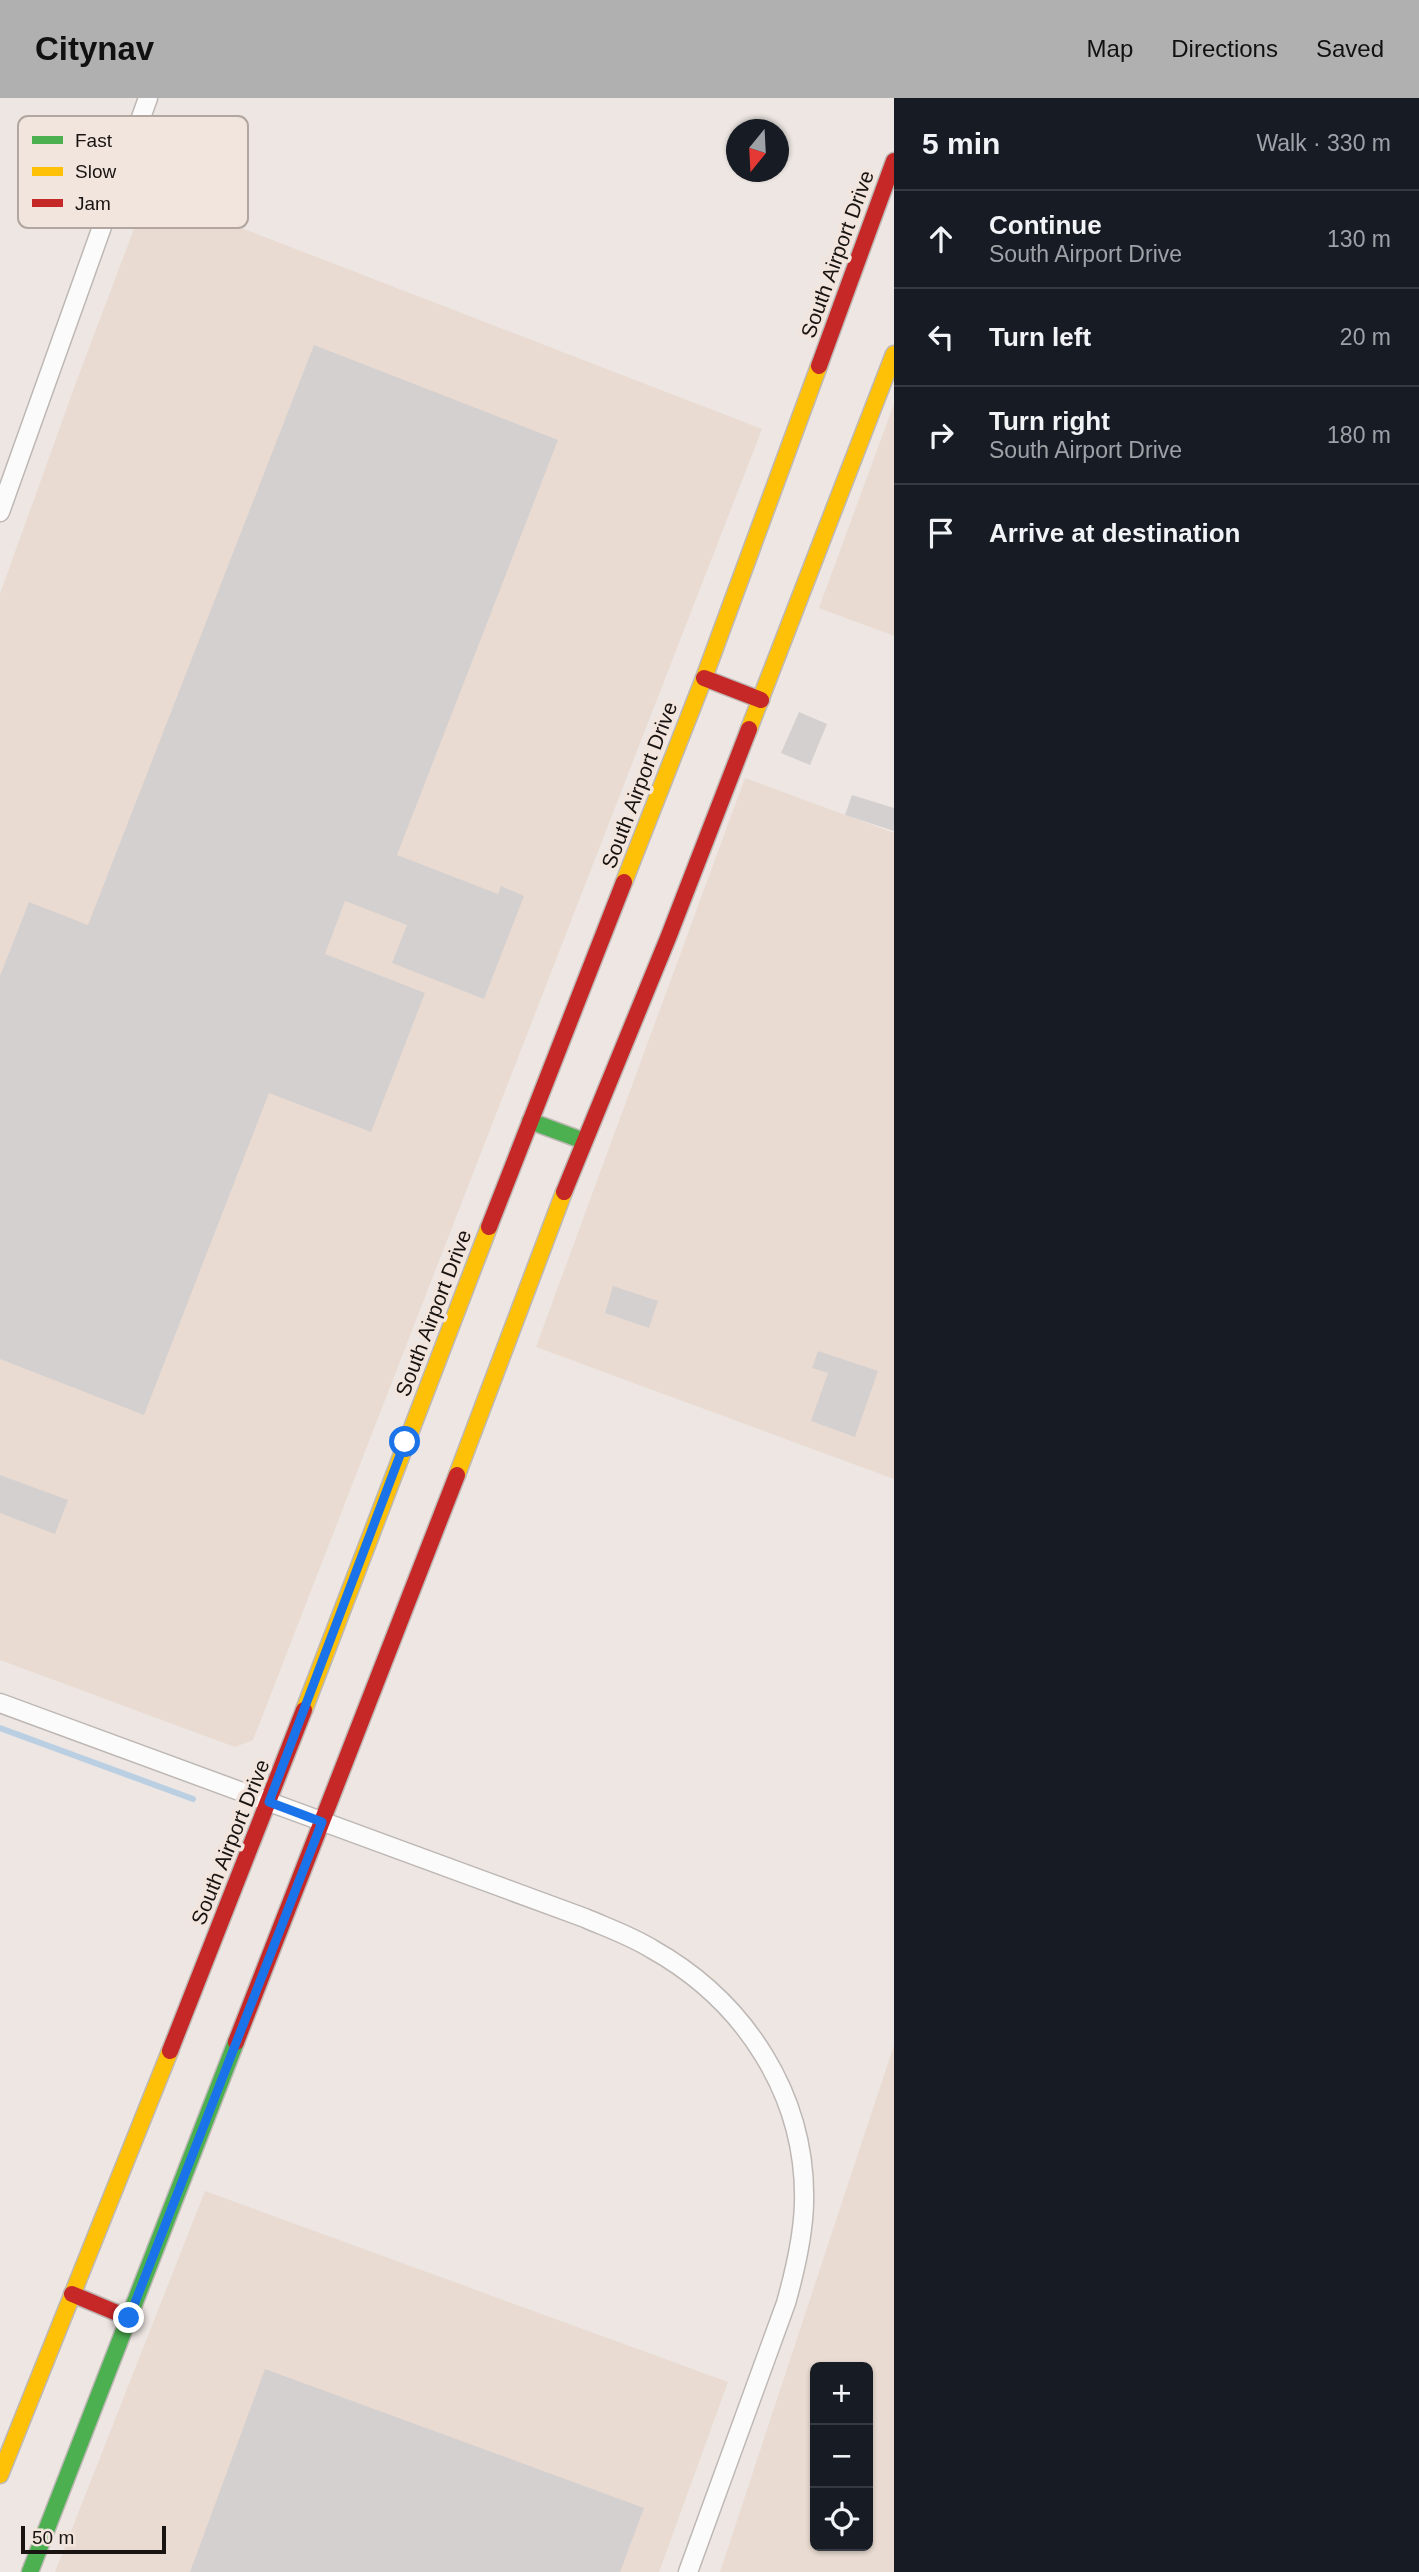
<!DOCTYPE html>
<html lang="en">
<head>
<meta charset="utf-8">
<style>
	:root { --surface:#171b24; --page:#242831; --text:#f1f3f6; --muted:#9ea1a6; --line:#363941; --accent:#b1b0b0 }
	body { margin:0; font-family:Helvetica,sans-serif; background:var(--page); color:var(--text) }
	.controls { position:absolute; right:21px; bottom:21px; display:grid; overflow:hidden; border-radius:10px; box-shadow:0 2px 5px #0004 }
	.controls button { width:63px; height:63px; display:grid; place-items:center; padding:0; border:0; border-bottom:2px solid var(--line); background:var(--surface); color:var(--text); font:35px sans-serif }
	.compass { position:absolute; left:726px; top:21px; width:63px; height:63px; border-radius:50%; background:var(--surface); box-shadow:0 2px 5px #0004; rotate:198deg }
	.scale { position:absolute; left:21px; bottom:18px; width:145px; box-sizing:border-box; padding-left:7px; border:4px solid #191411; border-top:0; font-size:19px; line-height:24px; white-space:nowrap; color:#191411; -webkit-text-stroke:5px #f2e5dd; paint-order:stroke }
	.stop { position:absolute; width:21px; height:21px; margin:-16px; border:5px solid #1a73e8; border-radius:50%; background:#fff }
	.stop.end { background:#1a73e8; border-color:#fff; box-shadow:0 2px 7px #0008 }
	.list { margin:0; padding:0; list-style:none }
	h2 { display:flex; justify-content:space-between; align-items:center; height:91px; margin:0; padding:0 28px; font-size:30px }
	h2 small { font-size:23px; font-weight:400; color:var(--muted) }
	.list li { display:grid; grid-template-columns:46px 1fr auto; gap:21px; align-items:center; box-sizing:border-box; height:98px; padding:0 28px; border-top:2px solid var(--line) }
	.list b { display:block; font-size:26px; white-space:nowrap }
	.list p { margin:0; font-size:23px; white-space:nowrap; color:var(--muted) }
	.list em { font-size:23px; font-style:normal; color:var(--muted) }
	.icon { flex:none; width:38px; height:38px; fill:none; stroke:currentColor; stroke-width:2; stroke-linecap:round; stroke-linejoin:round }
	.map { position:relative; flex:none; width:894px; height:2474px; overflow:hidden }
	header { display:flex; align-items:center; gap:42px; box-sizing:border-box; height:98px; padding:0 35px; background:var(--accent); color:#111 }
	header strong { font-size:33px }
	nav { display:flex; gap:38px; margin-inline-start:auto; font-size:24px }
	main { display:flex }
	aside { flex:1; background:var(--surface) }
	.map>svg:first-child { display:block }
</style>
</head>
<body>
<header>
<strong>Citynav</strong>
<nav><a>Map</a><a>Directions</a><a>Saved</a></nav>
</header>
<main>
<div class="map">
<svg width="894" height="2474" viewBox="0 0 894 2474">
	<rect width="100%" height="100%" fill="#ede6e2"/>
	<g fill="#e9dbd1" fill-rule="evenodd">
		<path d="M148,94L762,331L253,1642L235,1649L0,1562V496L77,282Z"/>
		<path d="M894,306V538L819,510Z"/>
		<path d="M745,680L894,735V1381L536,1249Z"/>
		<path d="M894,1947V2474H720ZM815,2269H868V2448H815Z"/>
		<path d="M205,2093L728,2284L659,2474H55Z"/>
	</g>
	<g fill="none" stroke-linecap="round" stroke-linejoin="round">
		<path stroke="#bbcfe3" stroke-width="6" d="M0,1630L193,1701"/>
	</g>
	<g fill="#d5d0d0">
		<path d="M314,247L558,342L397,757L498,796L501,788L524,798L484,901L392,865L407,827L345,803L325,856L425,895L371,1034L269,995L144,1317L0,1261V878L29,804L88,827Z"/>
		<path d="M799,614L827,626L810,667L781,655Z"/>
		<path d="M852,697L894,710V733L845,717Z"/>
		<path d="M613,1188L658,1203L649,1230L605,1215Z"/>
		<path d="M818,1253L878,1273L855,1339L811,1323L828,1275L812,1270Z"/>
		<path d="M0,1377L68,1402L55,1436L0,1415Z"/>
		<path d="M265,2271L644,2410L620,2474H190Z"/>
	</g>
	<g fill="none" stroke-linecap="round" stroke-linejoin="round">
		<g stroke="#beb8b5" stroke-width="21">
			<g id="street">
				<path d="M0,414L148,0"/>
				<path d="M0,1605L585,1820C608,1830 631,1838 652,1851C745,1903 807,1998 804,2106C803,2140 795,2173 786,2205L688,2474"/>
			</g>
		</g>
		<g stroke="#beb8b5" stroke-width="19">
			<g id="fast">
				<path d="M530,1023L584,1043"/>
				<path d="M30,2474L236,1944"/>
			</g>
		</g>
		<g stroke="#beb8b5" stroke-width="19">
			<g id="slow">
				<path d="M749,631L894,256"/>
				<path d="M624,784L704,580L819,268"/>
				<path d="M457,1377L564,1094"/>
				<path d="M304,1612L489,1129"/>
				<path d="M0,2377L170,1953"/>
			</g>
		</g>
		<g stroke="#beb8b5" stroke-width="19">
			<g id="jam">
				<path d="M819,268L894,63"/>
				<path d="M704,580L761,602"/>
				<path d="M564,1094L668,840L749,631"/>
				<path d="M489,1129L624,784"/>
				<path d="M236,1944L457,1377"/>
				<path d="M170,1953L304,1612"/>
				<path d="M72,2196L129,2220"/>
			</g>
		</g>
		<use href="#street" stroke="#fcfbfb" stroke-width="18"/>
		<use href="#fast" stroke="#4caf50" stroke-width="16"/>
		<use href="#slow" stroke="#ffc107" stroke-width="16"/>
		<use href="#jam" stroke="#c62828" stroke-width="16"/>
	</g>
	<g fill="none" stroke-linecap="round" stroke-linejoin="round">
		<path stroke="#1a73e8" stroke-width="9" d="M129,2220L322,1724L269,1704L405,1344"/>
	</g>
	<g text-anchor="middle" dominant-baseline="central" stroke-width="7" stroke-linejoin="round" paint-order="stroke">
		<g font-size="21" fill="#191411" stroke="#f2e5dd">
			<text transform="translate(837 156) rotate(-70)">South Airport Drive</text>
			<text transform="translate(639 687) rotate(-69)">South Airport Drive</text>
			<text transform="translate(433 1215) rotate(-69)">South Airport Drive</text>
			<text transform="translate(230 1744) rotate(-68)">South Airport Drive</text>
		</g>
	</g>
	<rect x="18" y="18" width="230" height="112" rx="10" fill="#f2e5dd" stroke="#b1a6a0" stroke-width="2"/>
	<rect x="32" y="38" width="31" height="8" fill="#4caf50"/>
	<rect x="32" y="69" width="31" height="9" fill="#ffc107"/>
	<rect x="32" y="101" width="31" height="8" fill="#c62828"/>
	<g font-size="19" fill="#191411">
		<text x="75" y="49">Fast</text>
		<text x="75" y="80">Slow</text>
		<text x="75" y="112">Jam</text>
	</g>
</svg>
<div class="controls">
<button>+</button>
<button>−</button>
<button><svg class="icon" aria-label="locate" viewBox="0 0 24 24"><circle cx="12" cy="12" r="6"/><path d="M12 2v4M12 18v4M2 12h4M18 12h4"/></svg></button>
</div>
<svg class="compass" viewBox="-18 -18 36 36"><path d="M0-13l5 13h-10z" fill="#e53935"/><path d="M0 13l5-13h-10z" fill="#9ea1a6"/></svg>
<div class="scale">50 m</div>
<div class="stop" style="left:405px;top:1344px"></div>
<div class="stop end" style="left:129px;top:2220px"></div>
</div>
<aside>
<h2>5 min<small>Walk · 330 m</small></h2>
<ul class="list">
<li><svg class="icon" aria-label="ahead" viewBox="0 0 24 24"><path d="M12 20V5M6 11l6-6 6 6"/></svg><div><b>Continue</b><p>South Airport Drive</p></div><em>130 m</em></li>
<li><svg class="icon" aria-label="left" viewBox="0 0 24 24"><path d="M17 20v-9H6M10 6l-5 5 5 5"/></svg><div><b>Turn left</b></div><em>20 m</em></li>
<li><svg class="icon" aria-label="right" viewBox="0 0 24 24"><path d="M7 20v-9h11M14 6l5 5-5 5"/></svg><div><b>Turn right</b><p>South Airport Drive</p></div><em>180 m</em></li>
<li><svg class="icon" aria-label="arrive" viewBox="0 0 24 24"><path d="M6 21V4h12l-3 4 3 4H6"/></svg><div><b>Arrive at destination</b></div></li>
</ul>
</aside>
</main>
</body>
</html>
